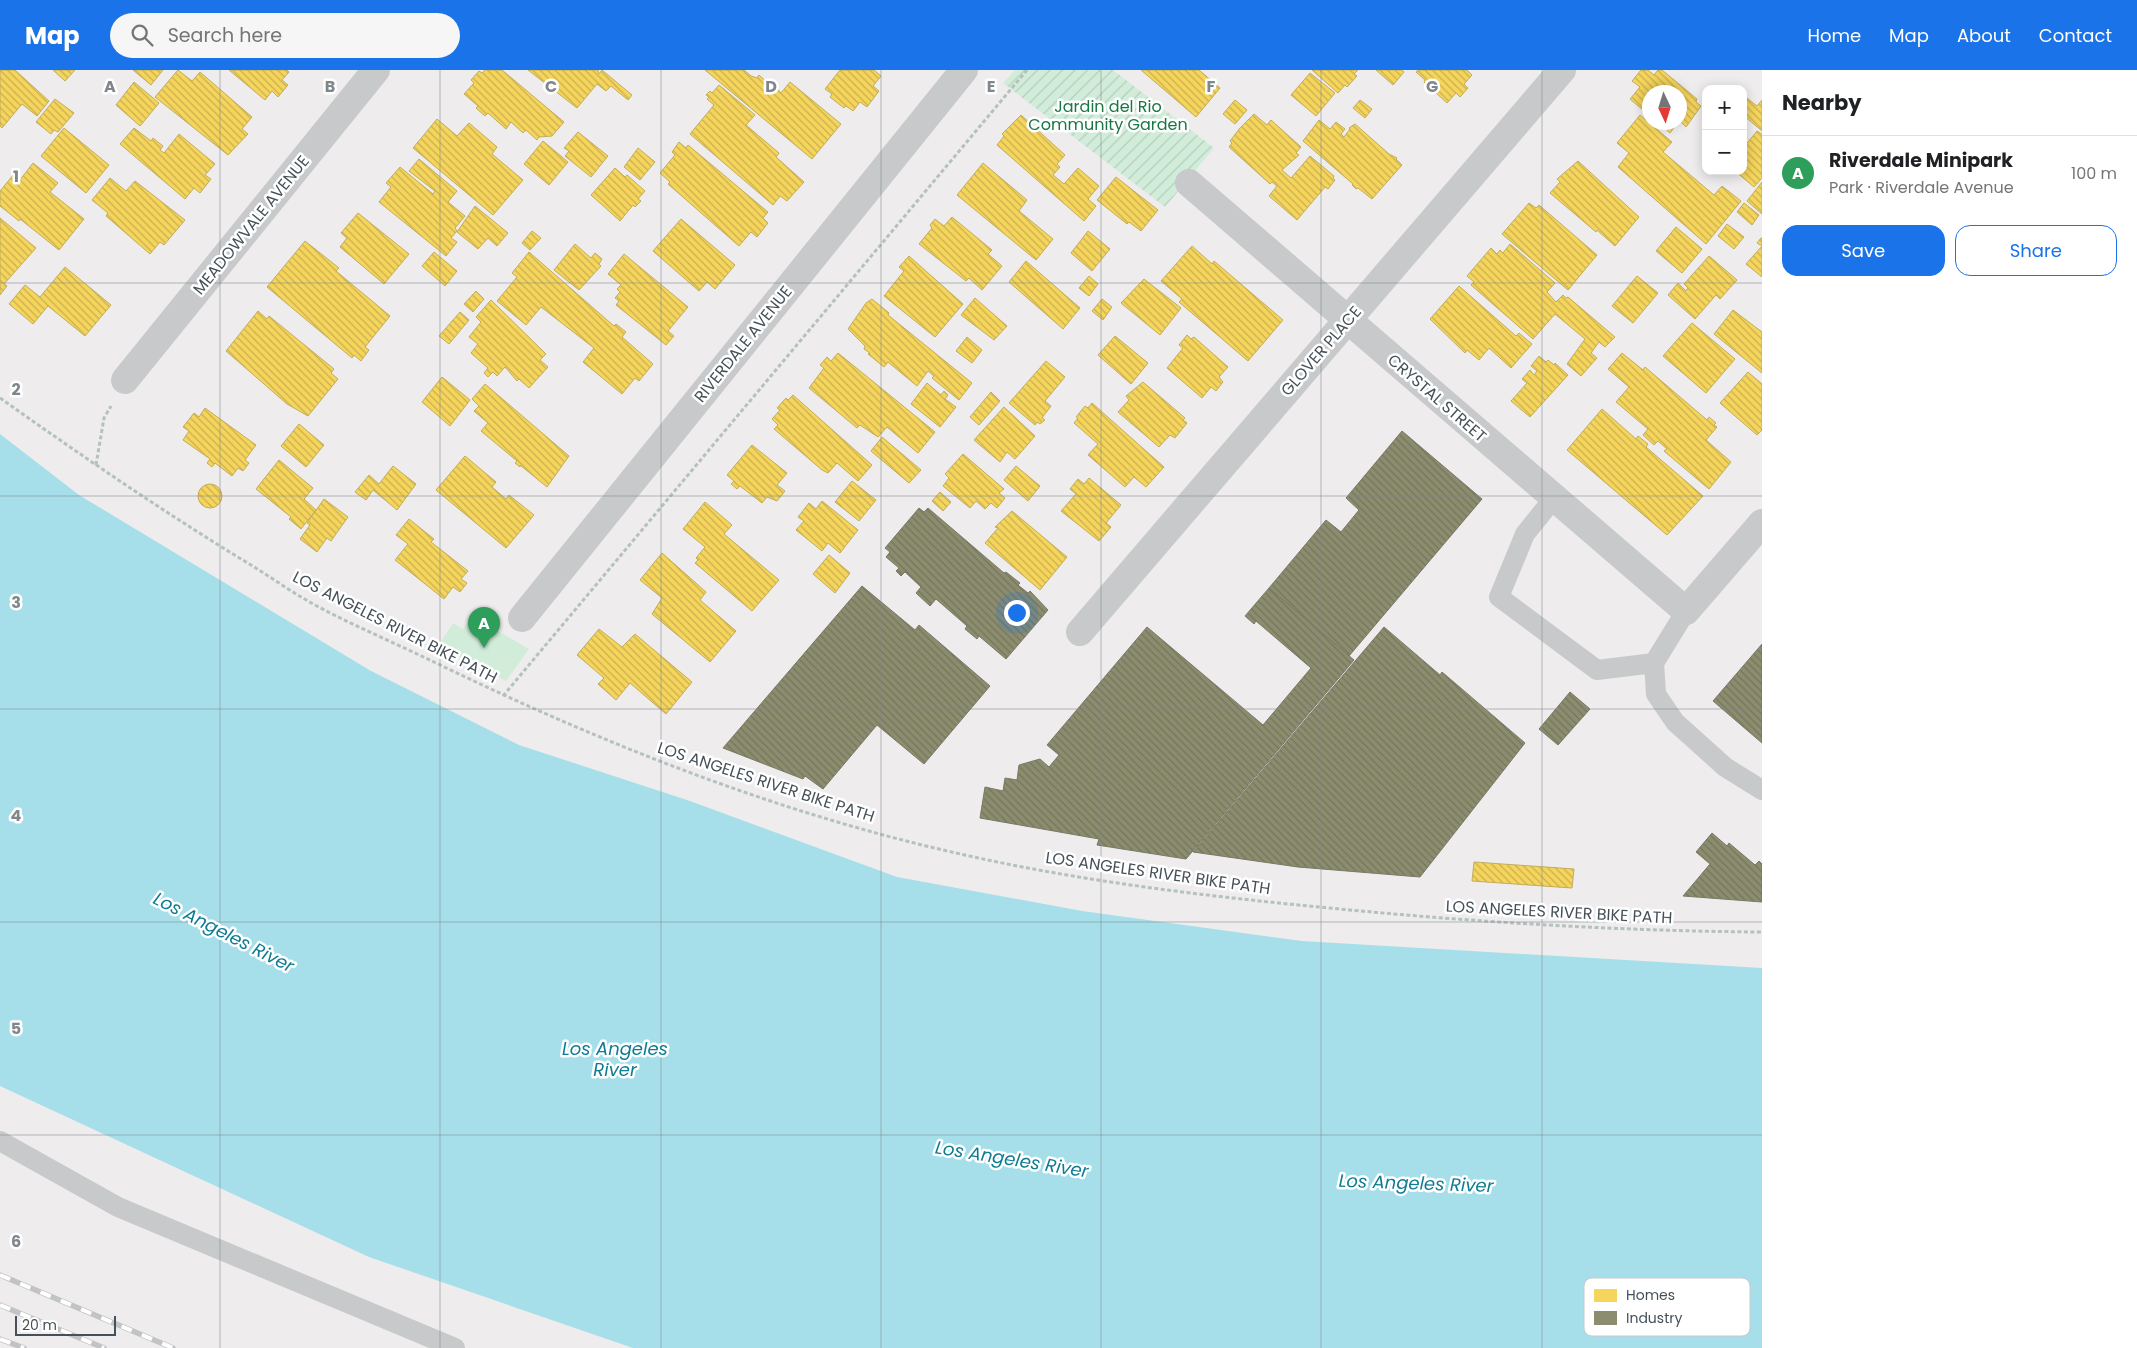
<!DOCTYPE html>
<html lang="en">
<head>
<meta charset="utf-8">
<style>
	:root { --surface:#fff; --page:#f6f6f6; --text:#202124; --muted:#757577; --line:#e0e0e0; --accent:#1a73e8 }
	body { margin:0; font-family:Poppins,sans-serif; background:var(--page); color:var(--text) }
	.controls { position:absolute; right:15px; top:15px; display:grid; overflow:hidden; border-radius:10px; box-shadow:0 2px 12px #0003 }
	.controls button { width:45px; height:45px; display:grid; place-items:center; padding:0; border:0; border-bottom:1px solid var(--line); background:var(--surface); color:var(--text); font:25px sans-serif }
	.compass { position:absolute; left:1642px; top:15px; width:45px; height:45px; border-radius:50%; background:var(--surface); box-shadow:0 2px 12px #0003; rotate:176deg }
	.scale { position:absolute; left:15px; bottom:12px; width:101px; box-sizing:border-box; padding-left:5px; border:2px solid #455058; border-top:0; font-size:14px; line-height:18px; white-space:nowrap; color:#455058; -webkit-text-stroke:4px #fff; paint-order:stroke }
	.you { position:absolute; left:1016px; top:542px; width:18px; height:18px; margin:-12px; border:4px solid #fff; border-radius:50%; background:#1a73e8; box-shadow:0 0 0 8px #1a73e833 }
	.badge { display:grid; place-items:center; width:32px; height:32px; border-radius:50%; background:var(--accent); color:#fff; font-size:16px; font-weight:700 }
	.pin { position:absolute; translate:-50% -41px; filter:drop-shadow(0 1px 2px #0008) }
	.pin::after { content:''; position:absolute; top:26px; width:18px; height:15px; background:inherit; clip-path:polygon(0 0,100% 0,50% 100%) }
	.list { margin:0; padding:0; list-style:none }
	h2 { display:flex; justify-content:space-between; align-items:center; height:65px; margin:0; padding:0 20px; font-size:21px }
	h2 small { font-size:16px; font-weight:400; color:var(--muted) }
	.list li { display:grid; grid-template-columns:32px 1fr auto; gap:15px; align-items:center; box-sizing:border-box; height:75px; padding:0 20px; border-top:1px solid var(--line) }
	.list b { display:block; font-size:19px; white-space:nowrap }
	.list p { margin:0; font-size:16px; white-space:nowrap; color:var(--muted) }
	.list em { font-size:16px; font-style:normal; color:var(--muted) }
	.actions { display:flex; gap:10px; padding:15px 20px }
	.actions a { flex:1; padding:11px 0; border:1px solid var(--accent); border-radius:15px; text-align:center; font-size:18px; color:var(--accent) }
	.actions .main { background:var(--accent); color:#fff }
	.icon { flex:none; width:28px; height:28px; fill:none; stroke:currentColor; stroke-width:2; stroke-linecap:round; stroke-linejoin:round }
	.map { position:relative; flex:none; width:1762px; height:1278px; overflow:hidden }
	header { display:flex; align-items:center; gap:30px; box-sizing:border-box; height:70px; padding:0 25px; background:var(--accent); color:#fff }
	header strong { font-size:24px }
	nav { display:flex; gap:28px; margin-inline-start:auto; font-size:18px }
	.search { width:350px; height:45px; background:var(--page); display:flex; align-items:center; gap:12px; box-sizing:border-box; padding:0 18px; border-radius:28px; color:var(--muted); font-size:19px }
	main { display:flex }
	aside { flex:1; background:var(--surface) }
	.map>svg:first-child { display:block }
</style>
</head>
<body>
<header>
<strong>Map</strong>
<div class="search"><svg class="icon" aria-label="search" viewBox="0 0 24 24"><circle cx="10" cy="10" r="6"/><path d="M15 15l6 6"/></svg>Search here</div>
<nav><a>Home</a><a>Map</a><a>About</a><a>Contact</a></nav>
</header>
<main>
<div class="map">
<svg width="1762" height="1278" viewBox="0 0 1762 1278">
	<defs>
		<pattern id="garden-furrows" width="10" height="10" patternUnits="userSpaceOnUse" patternTransform="scale(1.25)"><rect width="10" height="10" fill="#d1edda"/><path d="M-1 1l2-2M0 10L10 0M9 11l2-2" fill="none" stroke="#b5cdbd"/></pattern>
		<pattern id="homes-back-hatch" width="6" height="6" patternUnits="userSpaceOnUse" patternTransform="scale(1.25)"><rect width="6" height="6" fill="#f6d55c"/><path d="M-1 5l2 2M0 0l6 6M5-1l2 2" fill="none" stroke="#c9af4f"/></pattern>
		<pattern id="industry-back-hatch" width="6" height="6" patternUnits="userSpaceOnUse" patternTransform="scale(1.25)"><rect width="6" height="6" fill="#8c8c6e"/><path d="M-1 5l2 2M0 0l6 6M5-1l2 2" fill="none" stroke="#74755d"/></pattern>
	</defs>
	<rect width="100%" height="100%" fill="#eeeced"/>
	<path fill="#d1edda" d="M472,546L529,579L506,611L438,576L453,553L463,559Z"/>
	<path fill="url(#garden-furrows)" d="M1015,0H1113L1214,78L1165,137L1003,13Z"/>
	<path fill="#a6dfea" d="M0,364L79,425L371,601L519,675L690,731L897,807L1082,841L1302,871L1762,898V1278H633L369,1187L0,1016Z"/>
	<g fill="url(#homes-back-hatch)" stroke="#c1ad5b">
		<path d="M0,0H15L49,31L37,46L22,34L2,58L0,56Z"/>
		<path d="M53,0H75L65,11Z"/>
		<path d="M133,0H163L151,15Z"/>
		<path d="M178,0L192,11L200,2L252,47L242,59L248,64L228,85L155,27Z"/>
		<path d="M229,0H287L289,2L282,10L288,15L278,27L272,21L265,30Z"/>
		<path d="M485,0H502L564,52L552,66L539,67L537,70L526,60L523,63L511,52L506,59L488,43L485,46L476,38L478,36L464,24L474,13L471,10L479,1L482,3Z"/>
		<path d="M528,0H598L599,4L602,0L632,25L628,30L611,16L606,21L597,14L577,38Z"/>
		<path d="M705,0H744L751,6L757,8L759,5L769,14L771,12L781,23L790,12L841,54L812,89Z"/>
		<path d="M840,0H874L881,6L873,16L879,21L867,37L860,32L853,41L846,36L844,38L830,27L832,24L825,19Z"/>
		<path d="M1141,0H1199L1220,18L1196,47Z"/>
		<path d="M1312,0H1358L1354,4L1357,6L1347,17L1345,15L1338,23Z"/>
		<path d="M1376,0H1402L1404,2L1393,15Z"/>
		<path d="M1418,0H1467L1472,5L1464,14L1468,18L1460,27L1456,23L1447,33L1424,12L1425,10L1416,2Z"/>
		<path d="M1641,0H1648L1654,5L1658,0H1662L1697,29L1696,32L1701,36L1686,57L1680,51V22H1650V46L1630,29L1640,17L1632,11Z"/>
		<path d="M1310,3L1335,23L1316,46L1291,25Z"/>
		<path d="M134,12L159,33L140,56L116,35Z"/>
		<path d="M719,15L755,45L746,55L779,83L776,87L804,112L787,131L780,126L773,135L690,64L714,35L707,29L709,27L706,25L710,21L712,23Z"/>
		<path d="M1743,25L1757,36L1762,30V61L1743,45Z"/>
		<path d="M55,29L74,43L58,62L54,60L51,64L36,52Z"/>
		<path d="M1235,30L1247,40L1235,54L1223,44Z"/>
		<path d="M1360,30L1372,39L1365,48L1353,38Z"/>
		<path d="M1254,44L1267,55L1271,50L1301,77L1296,83L1299,85L1282,100L1291,108L1310,86L1334,106L1333,108L1335,110L1328,119L1325,117L1297,150L1269,126L1277,116L1272,112L1270,114L1229,77L1232,73L1230,71L1240,58Z"/>
		<path d="M1021,45L1065,85L1057,94L1060,97L1053,105L1064,114L1078,98L1099,116L1088,129L1096,136L1084,151L997,75L1004,66L1002,64Z"/>
		<path d="M1640,45L1672,72L1663,82L1714,125L1722,116L1741,131L1706,174L1618,97L1629,83L1617,73Z"/>
		<path d="M437,49L457,66L469,53L497,77L492,84L523,110L493,145L413,78Z"/>
		<path d="M1319,50L1330,59L1336,52L1345,59L1341,64L1344,67L1350,59L1349,58L1355,54L1389,84L1397,88L1396,89L1402,95L1372,129L1358,118L1356,119L1352,115L1353,114L1303,71Z"/>
		<path d="M1658,52H1678L1670,63Z"/>
		<path d="M64,58L109,95L86,123L41,86Z"/>
		<path d="M134,58L151,71L153,68L163,76L160,80L164,83L179,64L215,94L205,105L211,109L200,123L194,118L185,129L120,74Z"/>
		<path d="M1757,61L1762,64V108L1754,117L1735,101H1743V78Z"/>
		<path d="M578,62L608,86L591,107L565,86L569,81L564,78Z"/>
		<path d="M543,71L568,92L549,115L524,94Z"/>
		<path d="M679,72L686,78L688,75L768,142L763,148L768,153L757,167L751,162L739,176L668,114L670,112L660,103L675,85L672,82Z"/>
		<path d="M638,78L655,92L640,110L624,97Z"/>
		<path d="M419,89L457,121L448,132L465,146L455,158L457,161L451,168L457,172L446,186L379,132L391,117L386,113L400,97L433,124L435,121L409,101Z"/>
		<path d="M1578,91L1639,147L1615,176L1597,160L1596,162L1550,123L1560,112L1557,109Z"/>
		<path d="M33,93L58,113L50,122L84,149L59,180L20,149L19,151L0,136V121L14,104L20,110Z"/>
		<path d="M983,93L1027,130L1019,141L1053,169L1036,190L957,125Z"/>
		<path d="M615,98L625,107L627,105L645,121L638,129L641,131L635,137L633,135L620,151L591,125Z"/>
		<path d="M1116,107L1158,140L1141,161L1129,152L1127,154L1097,130Z"/>
		<path d="M110,108L126,121L135,111L185,150L164,175L160,172L150,184L106,146L108,143L92,130Z"/>
		<path d="M1762,112V144L1747,131Z"/>
		<path d="M1529,133L1536,138L1539,135L1597,185L1568,220L1502,164Z"/>
		<path d="M1744,133L1759,145L1752,155L1737,142Z"/>
		<path d="M475,136L508,163L497,176L488,168L478,179L457,162Z"/>
		<path d="M358,143L409,184L384,214L340,177L347,168L341,163Z"/>
		<path d="M952,147L992,180L988,184L1002,196L982,220L969,208L966,211L919,174L932,158L930,155L935,149L944,156Z"/>
		<path d="M0,148L36,178L4,214L7,216L0,225Z"/>
		<path d="M681,149L735,195L715,219L707,212L699,221L653,181Z"/>
		<path d="M1727,154L1744,167L1734,179L1718,166Z"/>
		<path d="M1676,157L1702,179L1682,203L1656,181Z"/>
		<path d="M532,161L541,168L530,180L522,173Z"/>
		<path d="M1088,161L1110,179L1092,201L1071,183Z"/>
		<path d="M1761,168H1762V207L1746,194L1762,176L1757,173Z"/>
		<path d="M305,171L339,198L336,201L390,246L365,277L369,280L361,291L354,285L352,288L267,217Z"/>
		<path d="M575,174L591,188L595,183L602,189L599,194L601,196L579,220L554,200Z"/>
		<path d="M1510,174L1555,213L1547,222L1556,232L1563,225L1566,228L1568,227L1615,267L1605,277L1599,272L1591,283L1597,288L1581,306L1567,294L1585,269L1555,244L1533,269L1471,215L1474,212L1467,206L1491,178L1497,184L1500,180L1503,183Z"/>
		<path d="M1192,176L1212,194L1214,191L1283,250L1248,291L1179,232L1182,229L1161,211Z"/>
		<path d="M434,182L457,201L445,216L422,196Z"/>
		<path d="M529,182L614,256L616,254L626,262L622,267L653,294L639,311L635,308L622,324L583,292L594,278L541,237L526,255L497,231L517,207L512,203Z"/>
		<path d="M624,184L688,237L668,261L674,266L666,275L616,235L619,231L615,228L620,222L617,219L621,215L608,204Z"/>
		<path d="M909,186L963,234L935,267L884,226L904,201L899,197Z"/>
		<path d="M1709,186L1737,210L1720,229L1716,225L1695,249L1668,225L1678,213L1686,221L1688,218L1684,214Z"/>
		<path d="M1026,191L1080,238L1063,259L1009,212Z"/>
		<path d="M65,197L111,235L85,266L48,236L33,254L9,234L25,215L40,227Z"/>
		<path d="M1089,206L1098,214L1089,226L1079,218Z"/>
		<path d="M1637,206L1658,223L1633,253L1612,236Z"/>
		<path d="M1144,209L1181,238L1160,265L1121,233Z"/>
		<path d="M1459,216L1516,266L1519,263L1532,274L1511,298L1489,278L1479,290L1467,280L1465,283L1430,249Z"/>
		<path d="M476,221L484,229L473,242L464,234Z"/>
		<path d="M975,228L1007,256L994,270L961,245Z"/>
		<path d="M872,229L889,243L888,245L972,313L959,330L932,308L934,306L928,301L917,316L888,292L884,297L868,284L870,283L864,279L865,276L848,259L866,233Z"/>
		<path d="M1102,229L1112,237L1103,250L1092,241Z"/>
		<path d="M491,230L546,284L540,290L548,297L529,318L519,309L517,311L505,297L497,306L493,302L488,307L484,303L488,298L471,283L478,274L469,267L481,252L476,247Z"/>
		<path d="M1733,240L1762,262V303L1714,264Z"/>
		<path d="M258,241L267,249L269,246L334,299L331,303L338,309L308,346L287,334L226,281Z"/>
		<path d="M460,242L469,250L449,274L439,266Z"/>
		<path d="M1692,253L1735,289L1706,323L1663,286Z"/>
		<path d="M1187,265L1191,269L1194,267L1228,297L1219,307L1223,312L1216,321L1211,317L1202,328L1167,298L1183,278L1179,275Z"/>
		<path d="M1115,266L1148,293L1131,314L1098,285Z"/>
		<path d="M967,267L982,280L972,293L956,281Z"/>
		<path d="M838,283L935,362L918,383L887,357L878,367L860,355L857,358L809,318L824,298L820,295L827,287L831,291Z"/>
		<path d="M1622,283L1643,300L1645,297L1707,350L1709,347L1716,353L1714,355L1717,357L1706,370L1731,392L1709,419L1664,381L1667,379L1658,371L1654,375L1643,365L1648,359L1616,332L1629,317L1608,299Z"/>
		<path d="M1539,286L1546,292L1548,290L1554,295L1555,293L1568,305L1530,347L1511,331L1527,313L1522,309L1530,300L1534,305L1537,301L1531,296Z"/>
		<path d="M1046,291L1065,307L1045,331L1051,336L1042,348L1045,350L1040,354L1037,352L1035,355L1009,333Z"/>
		<path d="M1748,302L1762,314V360L1757,365L1720,333Z"/>
		<path d="M442,307L470,330L450,356L422,332Z"/>
		<path d="M1143,312L1185,348L1183,350L1187,353L1175,368L1170,365L1159,377L1118,342L1129,330L1126,326Z"/>
		<path d="M927,313L941,325L944,321L948,325L945,329L956,337L940,357L911,334Z"/>
		<path d="M485,314L569,386L547,417L520,395V397L515,393L517,391L481,361L488,353L474,341L479,336L472,329Z"/>
		<path d="M991,322L1000,331L979,355L970,347Z"/>
		<path d="M793,325L872,395L858,411L837,393L828,403L822,400L774,359L778,355L772,349L780,340L777,338L786,328L788,330Z"/>
		<path d="M1092,333L1164,397L1146,417L1134,407L1125,417L1088,385L1098,374L1074,353L1078,348L1076,347L1085,336L1088,338Z"/>
		<path d="M1004,337L1035,366L1015,389L1007,382L1000,392L974,370Z"/>
		<path d="M205,338L256,375L245,390L249,393L243,401L238,398L232,406L215,393L212,397L207,393L210,389L183,370L189,361L183,357L194,343L199,347Z"/>
		<path d="M1602,339L1636,369L1638,366L1648,374L1646,377L1703,426L1667,465L1567,380Z"/>
		<path d="M299,354L324,375L306,397L281,376Z"/>
		<path d="M882,367L921,400L909,413L871,381Z"/>
		<path d="M752,375L787,403L777,415L785,421L777,431L767,427L762,433L740,416L737,419L731,414L734,411L727,405Z"/>
		<path d="M963,384L1004,419L999,423L1005,428L997,438L991,433L985,439L976,431L970,438L943,416L949,408L945,404Z"/>
		<path d="M465,386L496,412L492,417L506,429L509,425L534,445L506,478L436,420Z"/>
		<path d="M279,390L313,418L304,429L316,440L301,459L289,449L291,447L256,419Z"/>
		<path d="M393,396L416,414L397,440L373,420L366,430L355,422L369,405L379,414Z"/>
		<path d="M1016,396L1040,416L1028,431L1004,410Z"/>
		<path d="M1089,408L1121,435L1106,453L1111,457L1099,471L1061,441L1076,424L1070,419L1078,409L1084,414Z"/>
		<path d="M852,411L876,430L859,451L835,432Z"/>
		<circle cx="210" cy="426" r="12"/>
		<path d="M940,422L951,432L943,441L932,431Z"/>
		<path d="M324,429L348,447L331,471L327,468L317,482L300,469L310,455L307,453Z"/>
		<path d="M822,431L858,460L840,483L828,473L822,481L796,460L804,451L798,447L809,433L816,439Z"/>
		<path d="M705,432L732,455L724,464L779,510L752,541L695,493L698,490L696,488L705,477L683,459Z"/>
		<path d="M1012,441L1067,487L1040,520L985,473L998,458L995,457Z"/>
		<path d="M409,449L434,469L431,472L468,501L461,509L467,513L460,522L453,517L444,529L395,490L408,474L396,465Z"/>
		<path d="M662,483L706,522L700,530L736,561L710,592L652,544L662,528L640,510Z"/>
		<path d="M829,485L850,503L835,523L813,504Z"/>
		<path d="M599,559L622,577L635,564L692,612L666,644L630,613L616,630L598,614L604,608L577,585Z"/>
		<path d="M1474,792L1574,799L1572,818L1472,811Z"/>
	</g>
	<g fill="url(#industry-back-hatch)" stroke="#777a67">
		<path d="M1402,361L1482,429L1349,586L1269,518L1326,450L1341,462L1359,440L1346,428Z"/>
		<path d="M919,438L924,442L928,438L1004,503L1006,502L1020,513L1018,515L1028,523L1030,521L1048,540L1006,589L979,566L977,569L965,559L967,556L936,529L930,536L916,523L921,517L905,502L901,506L896,501L899,498L886,487L890,482L885,478Z"/>
		<path d="M862,516L915,560L919,555L990,616L924,694L877,655L823,719L805,706L803,709L723,678Z"/>
		<path d="M1269,518L1354,590L1186,789L1097,775L1099,769L980,748L985,717L1003,721L1005,708L1017,710L1019,695L1040,689L1049,697L1059,685L1047,675L1147,557L1263,655L1311,598L1256,551L1254,554L1245,546Z"/>
		<path d="M1384,557L1440,605L1442,602L1525,673L1420,807L1298,797L1193,782Z"/>
		<path d="M1762,574V673L1713,631Z"/>
		<path d="M1570,622L1590,639L1558,675L1539,659Z"/>
		<path d="M1712,763L1727,776L1729,773L1755,795L1759,791L1762,794V832L1683,826L1710,794L1696,782Z"/>
	</g>
	<g fill="none" stroke-linecap="round" stroke-linejoin="round">
		<g stroke="#b5c1bd" stroke-width="3" stroke-dasharray="4 2.5" stroke-linecap="butt">
			<path d="M0,328C82,386 165,443 251,495C272,508 293,523 315,535C354,556 395,573 434,592C601,673 775,742 956,783C1078,811 1204,826 1329,838C1473,852 1618,861 1762,862"/>
			<path d="M96,395L104,348L111,336"/>
			<path d="M503,626L1027,0"/>
		</g>
		<g stroke="#c7c9cb" stroke-width="20">
			<path d="M1554,428L1525,464L1499,527L1597,600L1654,593"/>
			<path d="M1686,541L1654,593L1656,624L1675,652L1725,697L1762,720"/>
			<path d="M0,1071L118,1137L455,1278"/>
		</g>
		<g stroke="#c7c9cb" stroke-width="28">
			<path d="M1189,113L1686,541L1762,453"/>
			<path d="M125,310L376,0"/>
			<path d="M522,548L964,0"/>
			<path d="M1080,562L1562,0"/>
		</g>
		<g stroke="#c2c3c5" stroke-width="5.5">
			<g id="rail">
				<path d="M0,1205L173,1278"/>
				<path d="M0,1235L104,1278"/>
				<path d="M0,1269L24,1278"/>
			</g>
		</g>
		<use href="#rail" stroke="#fff" stroke-width="4" stroke-dasharray="11" stroke-linecap="butt"/>
	</g>
	<path fill="none" stroke="#80878c" stroke-width="1" stroke-opacity="0.55" d="M220,0V1278M440,0V1278M661,0V1278M881,0V1278M1101,0V1278M1321,0V1278M1542,0V1278M0,213H1762M0,426H1762M0,639H1762M0,852H1762M0,1065H1762"/>
	<g text-anchor="middle" dominant-baseline="central" stroke-width="5" stroke-linejoin="round" paint-order="stroke">
		<g font-size="16" fill="#187743" stroke="#fff">
			<text x="1108" y="36">Jardin del Rio<tspan x="1108" dy="18">Community Garden</tspan></text>
		</g>
		<g font-size="16" fill="#455058" stroke="#fff">
			<text transform="translate(251 155) rotate(-51)">MEADOWVALE AVENUE</text>
			<text transform="translate(743 274) rotate(-51)">RIVERDALE AVENUE</text>
			<text transform="translate(1321 281) rotate(-49)">GLOVER PLACE</text>
			<text transform="translate(1437 328) rotate(41)">CRYSTAL STREET</text>
			<text transform="translate(395 557) rotate(27)">LOS ANGELES RIVER BIKE PATH</text>
			<text transform="translate(766 712) rotate(18)">LOS ANGELES RIVER BIKE PATH</text>
			<text transform="translate(1158 803) rotate(8)">LOS ANGELES RIVER BIKE PATH</text>
			<text transform="translate(1559 842) rotate(3)">LOS ANGELES RIVER BIKE PATH</text>
		</g>
		<g font-size="18" font-style="italic" fill="#0f7c93" stroke="#fff">
			<text transform="translate(224 862) rotate(27)">Los Angeles River</text>
			<text x="615" y="978">Los Angeles<tspan x="615" dy="21">River</tspan></text>
			<text transform="translate(1012 1089) rotate(9)">Los Angeles River</text>
			<text transform="translate(1416 1113) rotate(2)">Los Angeles River</text>
		</g>
	</g>
	<rect x="1584" y="1208" width="166" height="58" rx="8" fill="#fff" stroke="#c7cacd" stroke-width="1"/>
	<rect x="1594" y="1219" width="23" height="13" fill="#f6d55c"/>
	<rect x="1594" y="1241" width="23" height="14" fill="#8c8c6e"/>
	<g font-size="14" fill="#455058">
		<text x="1626" y="1230">Homes</text>
		<text x="1626" y="1253">Industry</text>
	</g>
	<g font-size="16" text-anchor="middle" font-weight="bold" fill="#80878c" stroke="#fff" stroke-width="5" stroke-linejoin="round" paint-order="stroke">
		<text x="110" y="22">A</text>
		<text x="330" y="22">B</text>
		<text x="551" y="22">C</text>
		<text x="771" y="22">D</text>
		<text x="991" y="22">E</text>
		<text x="1211" y="22">F</text>
		<text x="1432" y="22">G</text>
		<text x="16" y="112">1</text>
		<text x="16" y="325">2</text>
		<text x="16" y="538">3</text>
		<text x="16" y="751">4</text>
		<text x="16" y="964">5</text>
		<text x="16" y="1177">6</text>
	</g>
</svg>
<div class="controls">
<button>+</button>
<button>−</button>
</div>
<svg class="compass" viewBox="-18 -18 36 36"><path d="M0-13l5 13h-10z" fill="#e53935"/><path d="M0 13l5-13h-10z" fill="#757577"/></svg>
<div class="scale">20 m</div>
<div class="you"></div>
<div class="pin badge" style="left:484px;top:578px;background:#2e9e5b">A</div>
</div>
<aside>
<h2>Nearby<small></small></h2>
<ul class="list">
<li><span class="badge" style="background:#2e9e5b">A</span><div><b>Riverdale Minipark</b><p>Park · Riverdale Avenue</p></div><em>100 m</em></li>
</ul>
<div class="actions"><a class="main">Save</a><a>Share</a></div>
</aside>
</main>
</body>
</html>
